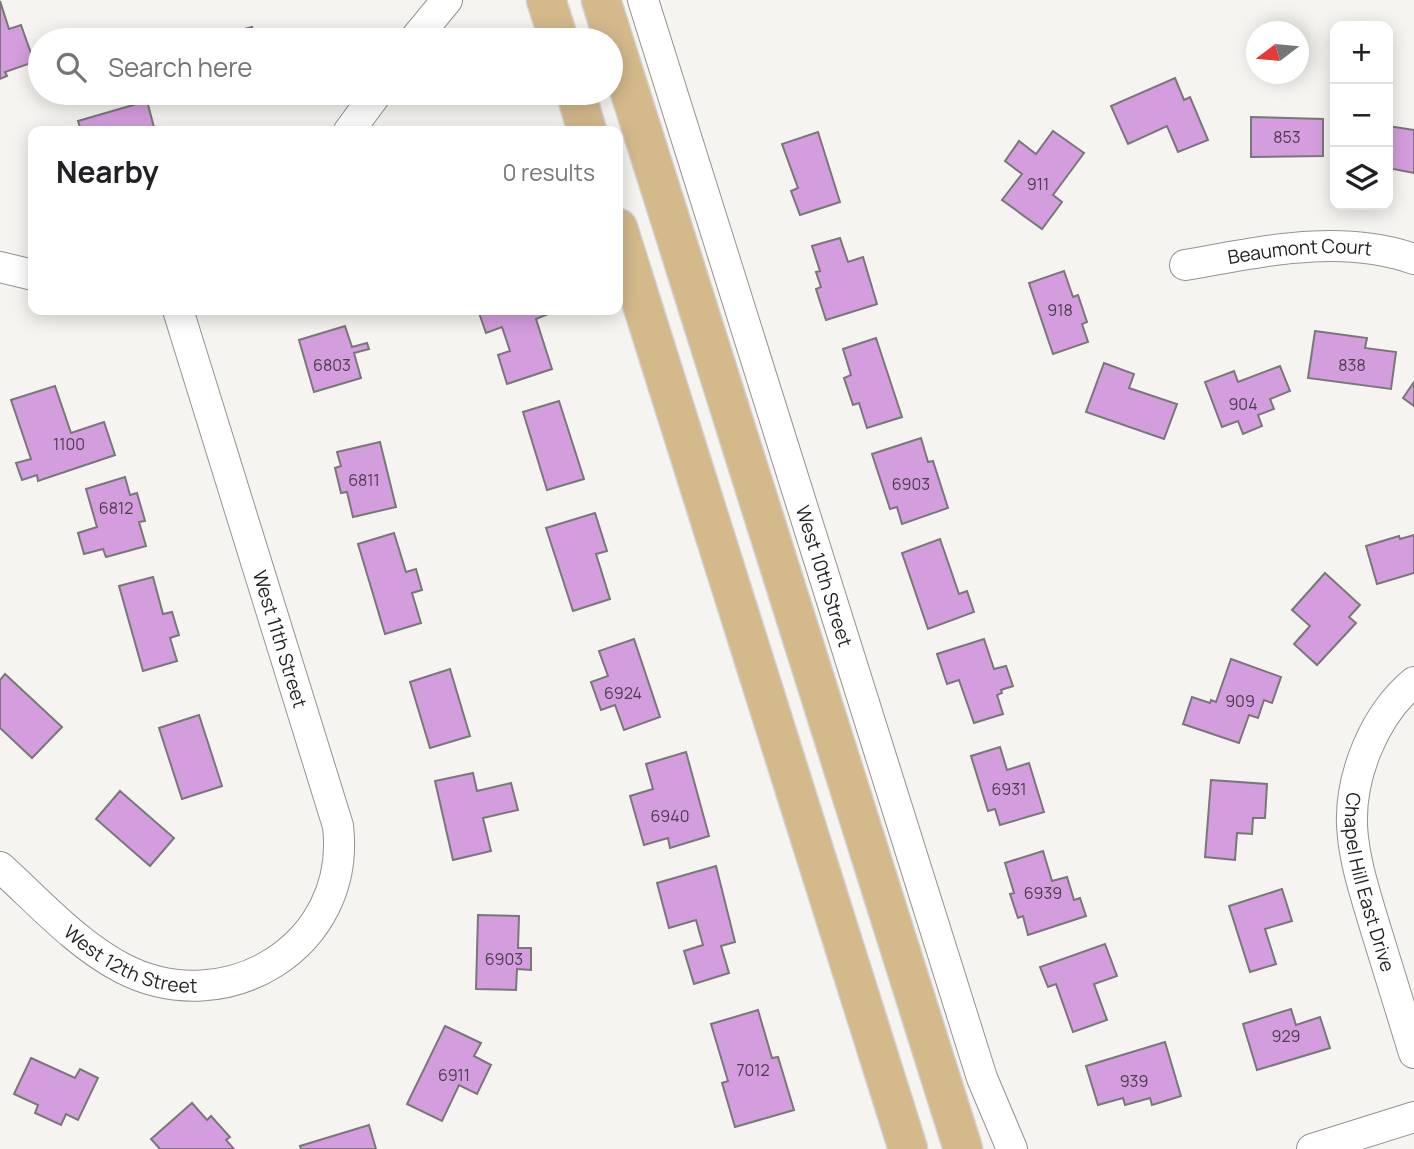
<!DOCTYPE html>
<html lang="en">
<head>
<meta charset="utf-8">
<style>
	:root { --surface:#fff; --page:#f2f2f2; --text:#202124; --muted:#757577; --line:#e0e0e0 }
	body { margin:0; font-family:Manrope,sans-serif; background:var(--page); color:var(--text) }
	.controls { position:absolute; right:21px; top:21px; display:grid; overflow:hidden; border-radius:14px; box-shadow:0 4px 18px #0003 }
	.controls button { width:63px; height:63px; display:grid; place-items:center; padding:0; border:0; border-bottom:2px solid var(--line); background:var(--surface); color:var(--text); font:35px sans-serif }
	.compass { position:absolute; left:1246px; top:21px; width:63px; height:63px; border-radius:50%; background:var(--surface); box-shadow:0 4px 18px #0003; rotate:254deg }
	.list { margin:0; padding:0; list-style:none }
	h2 { display:flex; justify-content:space-between; align-items:center; height:91px; margin:0; padding:0 28px; font-size:30px }
	h2 small { font-size:23px; font-weight:400; color:var(--muted) }
	.icon { flex:none; width:38px; height:38px; fill:none; stroke:currentColor; stroke-width:2; stroke-linecap:round; stroke-linejoin:round }
	.map { position:relative; flex:none; width:1414px; height:1149px; overflow:hidden }
	.search { position:absolute; background:var(--surface); box-shadow:0 4px 18px #0003; left:28px; top:28px; width:595px; height:77px; display:flex; align-items:center; gap:18px; box-sizing:border-box; padding:0 24px; border-radius:38px; color:var(--muted); font-size:26px }
	.panel { position:absolute; background:var(--surface); box-shadow:0 4px 18px #0003; left:28px; top:126px; width:595px; height:189px; border-radius:14px }
	.map>svg:first-child { display:block }
</style>
</head>
<body>
<div class="map">
<svg width="1414" height="1149" viewBox="0 0 1414 1149">
	<rect width="100%" height="100%" fill="#f5f4f0"/>
	<g fill="#d49ddd" stroke="#797779" stroke-width="2">
		<path d="M0,1L9,29L21,25L34,62L5,72L7,76L0,79Z"/>
		<path d="M252,27L254,38L258,36L259,40H200Z"/>
		<path d="M1175,78L1184,100L1190,97L1208,140L1178,152L1167,126L1128,144L1111,106Z"/>
		<path d="M147,101L155,131H81L78,121Z"/>
		<path d="M1251,117L1323,119V156L1251,157Z"/>
		<path d="M1388,126L1414,130V173L1388,168Z"/>
		<path d="M1053,131L1084,153L1053,195L1062,202L1042,229L1002,200L1022,174L1005,161L1019,141L1036,154Z"/>
		<path d="M818,132L840,202L800,215L791,191L798,188L782,144Z"/>
		<path d="M840,238L848,262L863,257L877,304L826,320L816,289L821,287L816,272L820,271L812,246Z"/>
		<path d="M1064,271L1073,297L1078,295L1087,322L1082,324L1088,342L1053,354L1029,283Z"/>
		<path d="M478,310H546L548,314L536,319L552,369L507,384L498,355L510,351L502,327L486,333Z"/>
		<path d="M345,326L352,347L367,343L369,349L354,353L361,378L314,392L299,340Z"/>
		<path d="M1315,331L1367,338L1365,348L1396,352L1391,389L1308,378Z"/>
		<path d="M876,338L902,417L867,428L859,403L853,405L844,378L851,375L843,349Z"/>
		<path d="M1104,363L1134,374L1129,388L1177,404L1164,439L1086,412Z"/>
		<path d="M1280,366L1290,391L1270,399L1274,409L1258,415L1262,426L1243,434L1238,421L1222,427L1205,382L1234,371L1238,382Z"/>
		<path d="M1414,382V406L1403,398Z"/>
		<path d="M55,386L71,433L104,422L115,455L38,481L37,475L22,480L16,463L31,459L11,400Z"/>
		<path d="M559,401L584,479L547,490L523,412Z"/>
		<path d="M921,438L928,462L933,461L948,508L902,524L897,507L890,509L872,454Z"/>
		<path d="M380,442L396,507L353,517L347,492L341,493L335,468L341,466L337,452Z"/>
		<path d="M125,477L130,495L137,493L145,521L139,522L146,546L106,557L103,549L84,554L78,533L97,527L86,489Z"/>
		<path d="M595,513L607,551L596,554L610,599L573,611L546,528Z"/>
		<path d="M394,533L406,572L416,569L422,590L412,593L421,623L385,634L358,544Z"/>
		<path d="M1414,535V573L1377,584L1366,546L1399,536L1400,539Z"/>
		<path d="M940,539L959,594L967,591L974,612L928,629L902,553Z"/>
		<path d="M1325,573L1360,605L1349,617L1356,623L1317,665L1294,644L1310,626L1292,610Z"/>
		<path d="M153,577L163,614L172,612L179,635L170,638L177,661L143,671L119,586Z"/>
		<path d="M634,639L660,717L624,730L615,705L601,710L591,682L608,676L599,651Z"/>
		<path d="M984,639L994,669L1006,666L1013,686L1001,690L1002,693L997,695L1003,714L974,723L959,680L947,684L937,654Z"/>
		<path d="M1231,659L1281,677L1272,703L1264,700L1258,718L1249,715L1239,743L1183,724L1192,697L1210,703L1211,700L1216,702Z"/>
		<path d="M450,669L470,736L430,748L410,682Z"/>
		<path d="M5,674L62,727L32,758L0,728V680Z"/>
		<path d="M199,715L222,786L182,799L159,728Z"/>
		<path d="M1000,747L1007,770L1029,763L1044,812L1000,825L995,809L988,811L971,756Z"/>
		<path d="M686,752L709,836L670,848L668,838L644,845L630,796L653,789L646,764Z"/>
		<path d="M473,773L477,791L511,783L518,810L483,818L491,851L453,860L435,781Z"/>
		<path d="M1211,780L1267,784L1265,818H1253L1252,834L1237,833L1235,860L1205,857Z"/>
		<path d="M120,791L174,838L150,866L96,819Z"/>
		<path d="M1043,851L1052,881L1067,877L1074,900L1080,898L1086,916L1028,935L1023,916L1018,918L1010,894L1014,893L1005,863Z"/>
		<path d="M716,866L735,942L721,946L729,973L694,984L684,951L703,945L696,920L669,928L657,883Z"/>
		<path d="M1282,889L1292,921L1265,929L1276,964L1250,972L1229,906Z"/>
		<path d="M478,915L519,916L518,948H531V970L517,969L516,990L476,989Z"/>
		<path d="M1105,944L1117,976L1094,984L1107,1020L1073,1032L1056,984L1048,987L1040,967Z"/>
		<path d="M1291,1009L1296,1025L1320,1017L1330,1048L1257,1070L1243,1024Z"/>
		<path d="M758,1010L772,1058L778,1057L794,1110L735,1127L722,1083L728,1081L711,1024Z"/>
		<path d="M445,1026L481,1043L474,1056L491,1065L477,1094L459,1085L442,1121L407,1104Z"/>
		<path d="M1165,1042L1181,1096L1152,1105L1150,1098L1125,1105L1123,1098L1098,1105L1086,1066Z"/>
		<path d="M31,1058L75,1078L80,1069L98,1078L78,1120L66,1114L61,1125L35,1113L38,1105L14,1094Z"/>
		<path d="M192,1103L207,1120L211,1116L230,1137L226,1140L234,1149H160L151,1139Z"/>
		<path d="M369,1125L376,1149H301L300,1146Z"/>
	</g>
	<g fill="none" stroke-linecap="round" stroke-linejoin="round">
		<g stroke="#949390" stroke-width="32">
			<g id="minor">
				<path id="s1" d="M643,0L982,1078L1012,1149"/>
				<path d="M414,40L447,0"/>
				<path d="M349,131L377,93"/>
				<path id="s2" d="M1185,265C1261,252 1339,233 1414,259"/>
				<path d="M0,267L33,275"/>
				<path id="s3" d="M1414,682C1374,715 1350,776 1352,826C1354,862 1366,896 1376,930C1389,971 1401,1012 1414,1053"/>
				<path id="s4" d="M0,867C38,901 76,944 122,968C226,1022 352,946 338,826L178,310"/>
				<path d="M1312,1149L1414,1117"/>
			</g>
		</g>
		<g stroke="#d2d2d2" stroke-width="41">
			<g id="primary">
				<path d="M546,0L559,40"/>
				<path d="M601,0L963,1149"/>
				<path d="M576,93L587,131"/>
				<path d="M618,228L908,1149"/>
			</g>
		</g>
		<use href="#minor" stroke="#fff" stroke-width="30"/>
		<use href="#primary" stroke="#d4b98b" stroke-width="38"/>
	</g>
	<g text-anchor="middle" dominant-baseline="central" stroke-width="7" stroke-linejoin="round" paint-order="stroke">
		<g font-size="16" fill="#4c3e4e">
			<text x="1287" y="137">853</text>
			<text x="1038" y="184">911</text>
			<text x="1060" y="310">918</text>
			<text x="332" y="365">6803</text>
			<text x="1352" y="365">838</text>
			<text x="1243" y="404">904</text>
			<text x="69" y="444">1100</text>
			<text x="364" y="480">6811</text>
			<text x="911" y="484">6903</text>
			<text x="116" y="508">6812</text>
			<text x="623" y="693">6924</text>
			<text x="1240" y="701">909</text>
			<text x="1009" y="789">6931</text>
			<text x="670" y="816">6940</text>
			<text x="1043" y="893">6939</text>
			<text x="504" y="959">6903</text>
			<text x="1286" y="1036">929</text>
			<text x="753" y="1070">7012</text>
			<text x="454" y="1075">6911</text>
			<text x="1134" y="1081">939</text>
		</g>
		<g font-size="19" fill="#1f1f1e" stroke="#fff">
			<text stroke="none"><textPath href="#s2" startOffset="116">Beaumont Court</textPath></text>
			<text stroke="none"><textPath href="#s1" startOffset="604">West 10th Street</textPath></text>
			<text transform="translate(280 639) rotate(73)">West 11th Street</text>
			<text stroke="none"><textPath href="#s3" startOffset="220">Chapel Hill East Drive</textPath></text>
			<text stroke="none"><textPath href="#s4" startOffset="164">West 12th Street</textPath></text>
		</g>
	</g>
</svg>
<div class="controls">
<button>+</button>
<button>−</button>
<button><svg class="icon" aria-label="layers" viewBox="0 0 24 24"><path d="M12 4l9 5-9 5-9-5zM3 14l9 5 9-5"/></svg></button>
</div>
<svg class="compass" viewBox="-18 -18 36 36"><path d="M0-13l5 13h-10z" fill="#e53935"/><path d="M0 13l5-13h-10z" fill="#757577"/></svg>
<div class="search"><svg class="icon" aria-label="search" viewBox="0 0 24 24"><circle cx="10" cy="10" r="6"/><path d="M15 15l6 6"/></svg>Search here</div>
<section class="panel">
<h2>Nearby<small>0 results</small></h2>
<ul class="list">
</ul>
</section>
</div>
</body>
</html>
